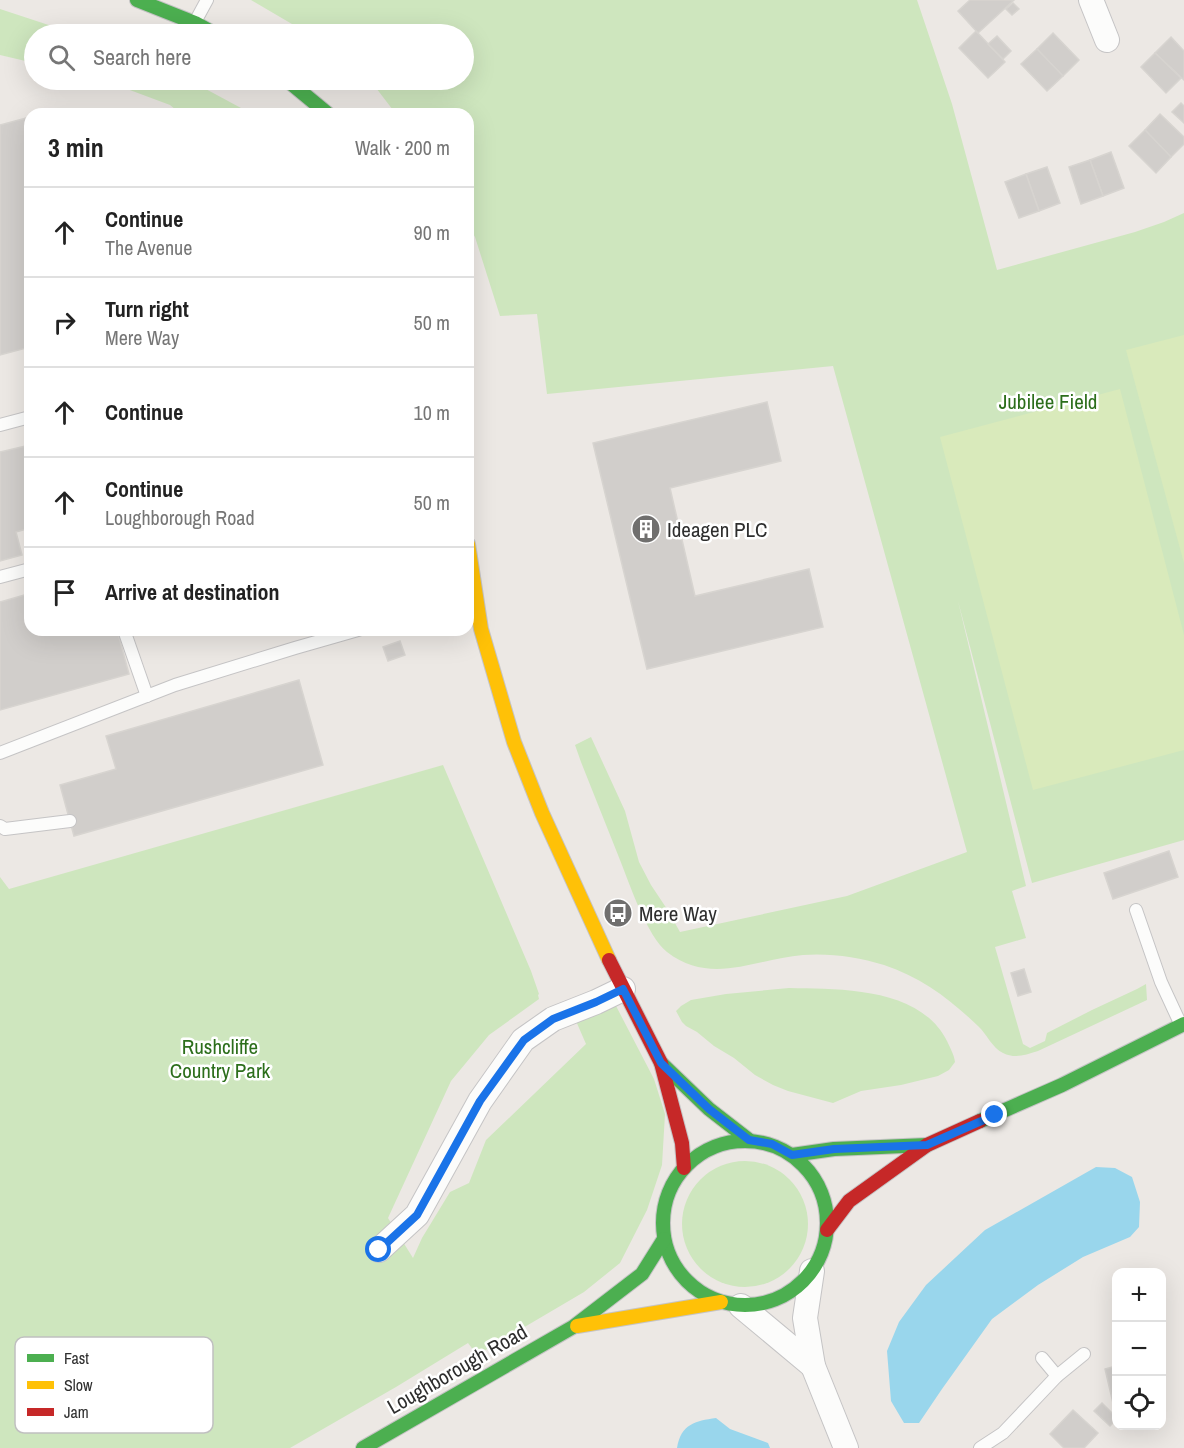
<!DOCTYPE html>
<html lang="en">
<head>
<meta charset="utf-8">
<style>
	:root { --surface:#fff; --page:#f6f6f6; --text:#222; --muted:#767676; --line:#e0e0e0 }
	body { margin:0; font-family:"Archivo Narrow",sans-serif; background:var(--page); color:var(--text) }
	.controls { position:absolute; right:18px; bottom:18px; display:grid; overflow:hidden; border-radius:12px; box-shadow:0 6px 24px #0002 }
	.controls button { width:54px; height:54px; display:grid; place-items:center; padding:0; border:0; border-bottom:2px solid var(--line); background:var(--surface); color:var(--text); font:30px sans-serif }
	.stop { position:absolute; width:18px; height:18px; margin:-14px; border:4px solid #1a73e8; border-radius:50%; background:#fff }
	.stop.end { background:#1a73e8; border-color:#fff; box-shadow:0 2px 6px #0008 }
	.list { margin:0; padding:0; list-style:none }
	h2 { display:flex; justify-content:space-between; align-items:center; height:78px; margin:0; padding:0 24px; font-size:26px }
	h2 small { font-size:20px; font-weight:400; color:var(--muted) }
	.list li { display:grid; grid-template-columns:39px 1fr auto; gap:18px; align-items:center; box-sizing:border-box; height:90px; padding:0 24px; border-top:2px solid var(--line) }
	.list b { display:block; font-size:22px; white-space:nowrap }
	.list p { margin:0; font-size:20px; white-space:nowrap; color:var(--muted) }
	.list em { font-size:20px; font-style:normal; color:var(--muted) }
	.icon { flex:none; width:33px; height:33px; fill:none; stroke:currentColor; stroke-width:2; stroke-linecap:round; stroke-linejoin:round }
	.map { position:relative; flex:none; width:1184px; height:1448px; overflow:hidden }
	.search { position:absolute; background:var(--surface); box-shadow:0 6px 24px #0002; left:24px; top:24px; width:450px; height:66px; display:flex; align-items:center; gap:15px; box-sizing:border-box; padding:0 21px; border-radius:33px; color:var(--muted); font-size:22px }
	.panel { position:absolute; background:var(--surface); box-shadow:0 6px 24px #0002; left:24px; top:108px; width:450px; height:528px; border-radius:18px }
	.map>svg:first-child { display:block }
</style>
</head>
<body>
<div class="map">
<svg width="1184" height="1448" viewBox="0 0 1184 1448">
	<rect width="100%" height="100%" fill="#ece8e4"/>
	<g fill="#cee6be">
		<path d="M251,0H917L952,104L997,270L1135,232L1164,222L1184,213V840L1032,883L958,601L1026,886L1012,891L1026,938L995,947L1023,1044L1030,1048L1045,1041L1047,1033L1092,1010L1137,989L1146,984L1147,1000L1038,1051C1025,1055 1015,1059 1003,1053C992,1048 987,1034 978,1026C951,1000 921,977 884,965C858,957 830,953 803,955C755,959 711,986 667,952C647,936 630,885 620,860C607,827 594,795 581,762L575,745L591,737L625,811L639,862L651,885L667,909L680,932L847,896L967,852L833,366L547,394L537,314L500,316L475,237L468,225V114H396L373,84L367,80H464V34H309Z"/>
		<path d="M0,9L76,34H34V63L0,55Z"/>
		<path d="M103,80H186L202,87L241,108L247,114H181L170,105Z"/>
		<path d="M443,765L531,971L539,994L538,995L539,999L489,1035L451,1081L388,1218L413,1258L422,1238L450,1192L469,1183L486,1140L586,1044L576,1021L615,1004L654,1079L665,1114L662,1165L647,1210L620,1263L584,1292L477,1355L468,1343L396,1387L290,1448H0V877L9,889Z"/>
		<path d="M789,988C840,989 920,987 947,1041C950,1048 954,1054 955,1062L949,1070L938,1076L901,1085L861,1091L833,1103L788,1091L773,1085L755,1075L734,1058L714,1046L697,1032L686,1026L682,1022L676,1011L681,1006L691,1000L726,994Z"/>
		<circle cx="745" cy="1224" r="63"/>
	</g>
	<g fill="#d9eabb">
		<path d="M1184,335V563L1126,350Z"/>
		<path d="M1120,389L1184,635V750L1033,790L940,437Z"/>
	</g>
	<g fill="#99d6ec">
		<path d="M1096,1167L1115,1168L1132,1177L1140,1202L1139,1227L1130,1237L1083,1257L1038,1285L992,1319L942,1389L919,1423H904L891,1401L887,1351L899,1322L926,1285L985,1230Z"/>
		<path d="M716,1418L730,1429L768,1443L770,1448H677C681,1424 695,1421 716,1418Z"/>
	</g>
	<g fill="#d1cecb" stroke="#d7d4d0" stroke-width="1.5">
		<path d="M970,0H1014L978,33L958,11Z"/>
		<path d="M1013,3L1019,9L1012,15L1006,9Z"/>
		<path d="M976,31L1005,62L988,78L959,48Z"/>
		<path d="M1053,33L1079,60L1063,76L1037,49Z"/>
		<path d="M997,36L1011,51L1003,59L988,44Z"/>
		<path d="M1171,37L1184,51V80L1155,53Z"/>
		<path d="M1037,49L1063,76L1047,91L1021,64Z"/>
		<path d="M1155,53L1181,78L1166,93L1141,67Z"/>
		<path d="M1181,103L1184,106V123L1172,112Z"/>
		<path d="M61,109L63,114H42Z"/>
		<path d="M1160,114L1184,137V144L1171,157L1145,130Z"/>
		<path d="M30,117V347L0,355V125Z"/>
		<path d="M1145,130L1171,157L1156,173L1129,146Z"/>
		<path d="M1111,152L1124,188L1103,196L1090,160Z"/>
		<path d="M1090,160L1103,196L1081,204L1069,167Z"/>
		<path d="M1047,167L1060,203L1039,211L1026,174Z"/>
		<path d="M1026,174L1039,211L1019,218L1005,182Z"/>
		<path d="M767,402L781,461L670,488L695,596L809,569L823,627L647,669L593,443Z"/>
		<path d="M30,445V528L16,532L22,555L0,561V452Z"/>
		<path d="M28,594L30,602V630H117L129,674L0,710V602Z"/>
		<path d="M400,641L405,655L388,661L383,647Z"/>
		<path d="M299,680L323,765L74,836L60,785L116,769L106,736Z"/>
		<path d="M1169,851L1178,877L1113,899L1104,873Z"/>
		<path d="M1024,969L1031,992L1018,996L1011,973Z"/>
		<path d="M1116,1366V1402L1113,1403L1105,1369Z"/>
		<path d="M1102,1403L1116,1417V1420L1110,1426L1094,1411Z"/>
		<path d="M1073,1410L1098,1433L1084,1448H1064L1050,1434Z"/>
	</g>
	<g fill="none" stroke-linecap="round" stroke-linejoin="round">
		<g stroke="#c5c4c5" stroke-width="14">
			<g id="lane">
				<path d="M195,22L207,0"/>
				<path d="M0,425L30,417"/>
				<path d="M0,577L30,569"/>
				<path d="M124,630L147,696"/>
				<path d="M0,753L175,685L295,648L358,630"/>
				<path d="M0,826L5,829L70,821"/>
				<path d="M1136,910L1161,982L1180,1023"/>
				<path d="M1042,1358L1057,1376"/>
				<path d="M980,1448L1003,1433L1057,1376L1084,1354"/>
			</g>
		</g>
		<g stroke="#c5c4c5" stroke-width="26">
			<g id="street">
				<path d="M1091,0L1107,40"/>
				<path d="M379,1250L417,1215L480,1101L523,1040L553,1019L596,1002L623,989"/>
				<path d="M812,1271L805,1318L813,1366L846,1448"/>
				<path d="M741,1306L813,1366"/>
			</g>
		</g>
		<g stroke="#c5c4c5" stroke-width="16">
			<g id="fast">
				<path d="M137,0L195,23L215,34"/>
				<path d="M287,80L328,114"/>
				<path d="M661,1063L709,1109L749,1140"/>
				<path d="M980,1121L1062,1085L1184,1024"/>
				<circle cx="745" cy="1223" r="82"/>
				<path d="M792,1155L834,1149L927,1145"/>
				<path d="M363,1448L573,1327L642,1274L664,1239"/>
			</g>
		</g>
		<g stroke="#c5c4c5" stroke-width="16">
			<g id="slow">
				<path d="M468,544L481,629L514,742L542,813L609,960"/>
				<path d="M577,1326L721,1302"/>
			</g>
		</g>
		<g stroke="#c5c4c5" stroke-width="16">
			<g id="jam">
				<path d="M609,960L661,1063L682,1143L684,1168"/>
				<path d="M827,1230L849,1201L927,1145L980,1121"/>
			</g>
		</g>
		<use href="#lane" stroke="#fcfcfb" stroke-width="12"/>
		<use href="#street" stroke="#fcfcfb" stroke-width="24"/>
		<use href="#fast" stroke="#4caf50" stroke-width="14"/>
		<use href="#slow" stroke="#ffc107" stroke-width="14"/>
		<use href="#jam" stroke="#c62828" stroke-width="14"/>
	</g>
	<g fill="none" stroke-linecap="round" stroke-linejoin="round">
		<path stroke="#1a73e8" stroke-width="8" d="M379,1250L417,1215L480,1101L524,1040L553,1019L596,1002L623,989L661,1063L709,1109L749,1140L772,1144L792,1155L834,1149L927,1145L995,1115"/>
	</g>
	<defs>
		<g id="building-disc" transform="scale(1.5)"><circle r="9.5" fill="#706f6e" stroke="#fff"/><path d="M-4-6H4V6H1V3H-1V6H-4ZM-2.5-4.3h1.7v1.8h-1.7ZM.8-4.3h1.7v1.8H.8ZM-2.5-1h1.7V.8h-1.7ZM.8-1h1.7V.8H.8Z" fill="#fff"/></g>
		<g id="bus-disc" transform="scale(1.5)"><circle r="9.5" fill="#706f6e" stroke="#fff"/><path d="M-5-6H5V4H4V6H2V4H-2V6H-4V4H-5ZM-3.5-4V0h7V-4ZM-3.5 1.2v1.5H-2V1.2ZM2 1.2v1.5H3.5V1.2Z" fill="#fff"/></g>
	</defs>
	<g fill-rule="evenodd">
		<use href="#building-disc" x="646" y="529"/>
		<use href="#bus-disc" x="618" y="913"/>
	</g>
	<g text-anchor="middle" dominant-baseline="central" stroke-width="5" stroke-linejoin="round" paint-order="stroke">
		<g font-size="21" fill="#2c6e1b" stroke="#fff">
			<text x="1048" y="401">Jubilee Field</text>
			<text x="220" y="1046">Rushcliffe<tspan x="220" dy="24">Country Park</tspan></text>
		</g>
		<g font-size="21" fill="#2e2e2e" stroke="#fff" text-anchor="start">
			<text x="667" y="529">Ideagen PLC</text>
			<text x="639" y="913">Mere Way</text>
		</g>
		<g font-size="21" fill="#2e2e2e" stroke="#fff">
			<text transform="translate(457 1369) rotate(-30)">Loughborough Road</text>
		</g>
	</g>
	<rect x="15" y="1337" width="198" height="96" rx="9" fill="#fff" stroke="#c0c0c0" stroke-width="1.5"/>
	<rect x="27" y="1354" width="27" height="8" fill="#4caf50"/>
	<rect x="27" y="1381" width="27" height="8" fill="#ffc107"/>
	<rect x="27" y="1408" width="27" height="8" fill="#c62828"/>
	<g font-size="16" fill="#2e2e2e">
		<text x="64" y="1364">Fast</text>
		<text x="64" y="1391">Slow</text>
		<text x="64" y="1418">Jam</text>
	</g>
</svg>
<div class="controls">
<button>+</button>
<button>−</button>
<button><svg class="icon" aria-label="locate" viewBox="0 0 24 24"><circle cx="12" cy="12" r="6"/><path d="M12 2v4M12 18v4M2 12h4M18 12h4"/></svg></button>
</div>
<div class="stop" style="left:379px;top:1250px"></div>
<div class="stop end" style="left:995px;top:1115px"></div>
<div class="search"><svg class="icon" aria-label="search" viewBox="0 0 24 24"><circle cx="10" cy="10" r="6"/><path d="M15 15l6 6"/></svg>Search here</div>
<section class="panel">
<h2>3 min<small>Walk · 200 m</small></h2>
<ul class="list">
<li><svg class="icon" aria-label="ahead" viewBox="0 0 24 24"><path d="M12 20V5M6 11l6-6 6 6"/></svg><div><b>Continue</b><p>The Avenue</p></div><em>90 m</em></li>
<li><svg class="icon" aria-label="right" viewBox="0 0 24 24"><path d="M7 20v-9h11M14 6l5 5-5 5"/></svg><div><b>Turn right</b><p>Mere Way</p></div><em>50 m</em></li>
<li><svg class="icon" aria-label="ahead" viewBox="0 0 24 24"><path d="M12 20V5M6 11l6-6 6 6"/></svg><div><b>Continue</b></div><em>10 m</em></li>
<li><svg class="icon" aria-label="ahead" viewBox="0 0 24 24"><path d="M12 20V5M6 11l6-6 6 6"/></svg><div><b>Continue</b><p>Loughborough Road</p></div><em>50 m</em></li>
<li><svg class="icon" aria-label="arrive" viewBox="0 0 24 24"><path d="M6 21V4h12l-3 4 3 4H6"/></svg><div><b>Arrive at destination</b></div></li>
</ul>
</section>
</div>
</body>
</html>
